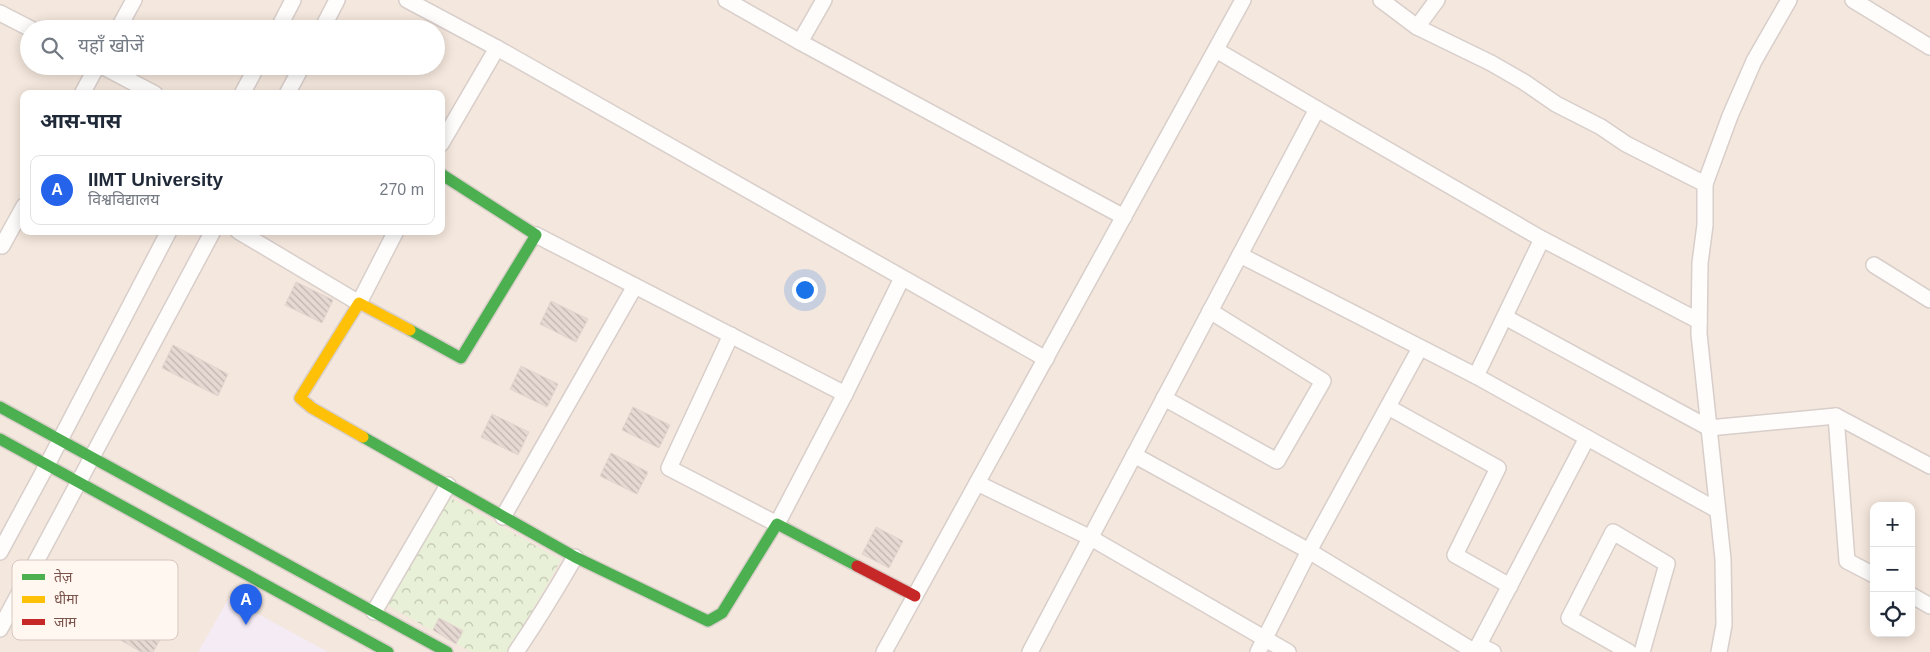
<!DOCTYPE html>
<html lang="hi">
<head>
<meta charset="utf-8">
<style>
	:root { --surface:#fff; --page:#f6f6f7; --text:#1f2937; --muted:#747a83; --line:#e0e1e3; --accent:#2563eb }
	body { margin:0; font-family:Arial,"Noto Sans Devanagari",sans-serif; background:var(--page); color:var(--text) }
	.controls { position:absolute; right:15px; bottom:15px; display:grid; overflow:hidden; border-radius:10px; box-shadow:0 2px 12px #0003 }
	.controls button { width:45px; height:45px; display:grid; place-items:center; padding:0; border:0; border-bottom:1px solid var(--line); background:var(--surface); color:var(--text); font:25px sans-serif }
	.you { position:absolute; left:804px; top:289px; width:18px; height:18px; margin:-12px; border:4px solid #fff; border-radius:50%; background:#1a73e8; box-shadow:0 0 0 8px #1a73e833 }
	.badge { display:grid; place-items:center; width:32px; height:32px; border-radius:50%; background:var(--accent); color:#fff; font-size:16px; font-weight:700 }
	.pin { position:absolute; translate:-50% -41px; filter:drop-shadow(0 1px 2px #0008) }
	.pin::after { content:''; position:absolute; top:26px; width:18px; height:15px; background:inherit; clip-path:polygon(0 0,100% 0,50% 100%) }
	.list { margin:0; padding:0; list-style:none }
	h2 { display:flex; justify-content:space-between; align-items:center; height:65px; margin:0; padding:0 20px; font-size:21px }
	h2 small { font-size:16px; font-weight:400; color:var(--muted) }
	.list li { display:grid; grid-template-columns:32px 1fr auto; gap:15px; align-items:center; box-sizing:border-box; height:70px; margin:0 10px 10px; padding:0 10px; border:1px solid var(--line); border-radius:10px }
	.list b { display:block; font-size:19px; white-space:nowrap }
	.list p { margin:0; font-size:16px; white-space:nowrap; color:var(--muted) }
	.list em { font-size:16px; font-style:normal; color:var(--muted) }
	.icon { flex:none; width:28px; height:28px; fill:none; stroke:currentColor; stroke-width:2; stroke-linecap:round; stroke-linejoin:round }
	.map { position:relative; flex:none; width:1930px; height:652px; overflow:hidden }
	.search { position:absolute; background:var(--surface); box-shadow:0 2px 12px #0003; left:20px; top:20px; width:425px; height:55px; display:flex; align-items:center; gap:12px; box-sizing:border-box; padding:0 18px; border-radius:28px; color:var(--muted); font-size:19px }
	.panel { position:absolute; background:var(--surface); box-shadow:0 2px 12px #0003; left:20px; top:90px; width:425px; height:145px; border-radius:10px }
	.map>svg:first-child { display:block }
</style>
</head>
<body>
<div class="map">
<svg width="1930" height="652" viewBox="0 0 1930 652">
	<defs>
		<pattern id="park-crowns" width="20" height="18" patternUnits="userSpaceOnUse" patternTransform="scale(1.25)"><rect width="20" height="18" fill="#e8f0d7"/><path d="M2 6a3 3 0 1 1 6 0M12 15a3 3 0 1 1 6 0" fill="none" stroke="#c1c5b0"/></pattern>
		<pattern id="building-back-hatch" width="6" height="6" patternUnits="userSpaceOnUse" patternTransform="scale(1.25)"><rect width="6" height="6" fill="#e6d9d4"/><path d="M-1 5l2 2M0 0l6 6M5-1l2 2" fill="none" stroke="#bfb3ae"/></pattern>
	</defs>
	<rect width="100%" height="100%" fill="#f9f3ed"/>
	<path fill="#f4e7dd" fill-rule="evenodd" d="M0,0H1930V652H0ZM29,29H436V66H29ZM24,94H441V231H24ZM1874,506H1911V633H1874Z"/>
	<path fill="#f4ebf4" d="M229,598L328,652H198Z"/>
	<path fill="url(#park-crowns)" d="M449,497L561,560L509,652H472L456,644L463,630L439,618L433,631L387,605Z"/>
	<g fill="url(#building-back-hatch)" stroke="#e2d4ce">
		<path d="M296,282L333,300L322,323L285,305Z"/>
		<path d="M551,301L588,319L576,342L540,324Z"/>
		<path d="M173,345L228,374L218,396L162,368Z"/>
		<path d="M521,366L558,384L547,407L510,389Z"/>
		<path d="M633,407L670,425L659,448L622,430Z"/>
		<path d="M492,414L529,432L518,455L481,437Z"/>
		<path d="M611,453L648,472L637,494L600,476Z"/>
		<path d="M876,527L903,541L889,568L862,554Z"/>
		<path d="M123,579L177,611L153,652H141L95,625Z"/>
		<path d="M439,618L463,631L456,644L433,630Z"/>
	</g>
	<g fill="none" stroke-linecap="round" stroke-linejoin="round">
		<g stroke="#d8ceca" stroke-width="18">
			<g id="street">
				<path d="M407,0L497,48L1046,359"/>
				<path d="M726,0L800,42"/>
				<path d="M824,0L800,42L1124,217"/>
				<path d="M1381,0L1417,27L1491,63L1524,82L1556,104L1601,127L1626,144L1705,184V225L1700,263L1699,334L1723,559L1724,625L1719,652"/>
				<path d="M1853,0L1930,47"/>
				<path d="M0,13L31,29"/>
				<path d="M1417,27L1437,0"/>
				<path d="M118,29L134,0"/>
				<path d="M278,29L293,0"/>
				<path d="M322,29L337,0"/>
				<path d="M102,66L155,94"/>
				<path d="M82,94L97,66"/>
				<path d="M242,94L257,66"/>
				<path d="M287,94L302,66"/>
				<path d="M1317,109L1542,239L1476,376L1717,510"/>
				<path d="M441,144L497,48"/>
				<path d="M1705,184L1730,116L1754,61L1789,0"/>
				<path d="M238,231L359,303L396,231"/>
				<path d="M536,235L845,394L902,278"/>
				<path d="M1542,239L1699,321"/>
				<path d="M2,246L24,206"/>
				<path d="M1240,255L1476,376"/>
				<path d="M1874,265L1930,300"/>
				<path d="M1505,317L1709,428L1836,416L1930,466"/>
				<path d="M731,335L669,468L777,524L845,394"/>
				<path d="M1164,398L1277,461L1323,381L1210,311"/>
				<path d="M1388,407L1498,468L1455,555L1510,586"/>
				<path d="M1836,416L1847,561L1874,575"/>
				<path d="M1134,455L1309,551L1420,348"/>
				<path d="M977,483L1091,538L1288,652"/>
				<path d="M503,517L635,286"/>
				<path d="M0,552L47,465L169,231"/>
				<path d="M1911,595L1930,606"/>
				<path d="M374,612L448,485"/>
				<path d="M0,629L213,231"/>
				<path d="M1479,645L1493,652"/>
				<path d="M516,652C537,621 556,590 575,557"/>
				<path d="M884,652L1243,0"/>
				<path d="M1030,652L1317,109L1216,50"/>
				<path d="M1258,652L1309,551L1475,652"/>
				<path d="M1475,652L1587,438"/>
				<path d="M1629,652L1569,618L1613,532L1667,564L1642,652"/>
			</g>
		</g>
		<g stroke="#d9cec9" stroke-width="14">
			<g id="fast">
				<path d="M410,330L461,358L536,235L441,174"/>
				<path d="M0,407L447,652"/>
				<path d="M363,437L575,557L708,621L722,613L777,524L857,566"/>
				<path d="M0,439L388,652"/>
			</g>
		</g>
		<g stroke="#d9cec9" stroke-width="14">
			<path id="slow" d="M363,437L312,408L300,398L359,303L410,330"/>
		</g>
		<g stroke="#d9cec9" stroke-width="14">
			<path id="jam" d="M857,566L915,596"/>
		</g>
		<use href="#street" stroke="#fefdfc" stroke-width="15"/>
		<use href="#fast" stroke="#4caf50" stroke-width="11"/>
		<use href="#slow" stroke="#ffc107" stroke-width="11"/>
		<use href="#jam" stroke="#c62828" stroke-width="11"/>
	</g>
	<rect x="12" y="560" width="166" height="80" rx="8" fill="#fff7f0" stroke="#d7c6be" stroke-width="1"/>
	<rect x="22" y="574" width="23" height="6" fill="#4caf50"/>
	<rect x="22" y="596" width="23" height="7" fill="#ffc107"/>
	<rect x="22" y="619" width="23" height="6" fill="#c62828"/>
	<g font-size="14" fill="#7a534a">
		<text x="54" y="582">तेज़</text>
		<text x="54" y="604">धीमा</text>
		<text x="54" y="627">जाम</text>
	</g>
</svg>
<div class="controls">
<button>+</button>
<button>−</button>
<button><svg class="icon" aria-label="locate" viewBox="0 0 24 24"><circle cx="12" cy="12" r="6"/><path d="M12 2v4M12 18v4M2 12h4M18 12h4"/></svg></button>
</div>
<div class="you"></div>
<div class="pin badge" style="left:246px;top:625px">A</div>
<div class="search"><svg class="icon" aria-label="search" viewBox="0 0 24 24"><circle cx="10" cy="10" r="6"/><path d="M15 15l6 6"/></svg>यहाँ खोजें</div>
<section class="panel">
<h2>आस-पास<small></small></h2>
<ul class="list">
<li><span class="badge">A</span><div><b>IIMT University</b><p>विश्वविद्यालय</p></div><em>270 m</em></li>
</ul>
</section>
</div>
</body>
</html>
